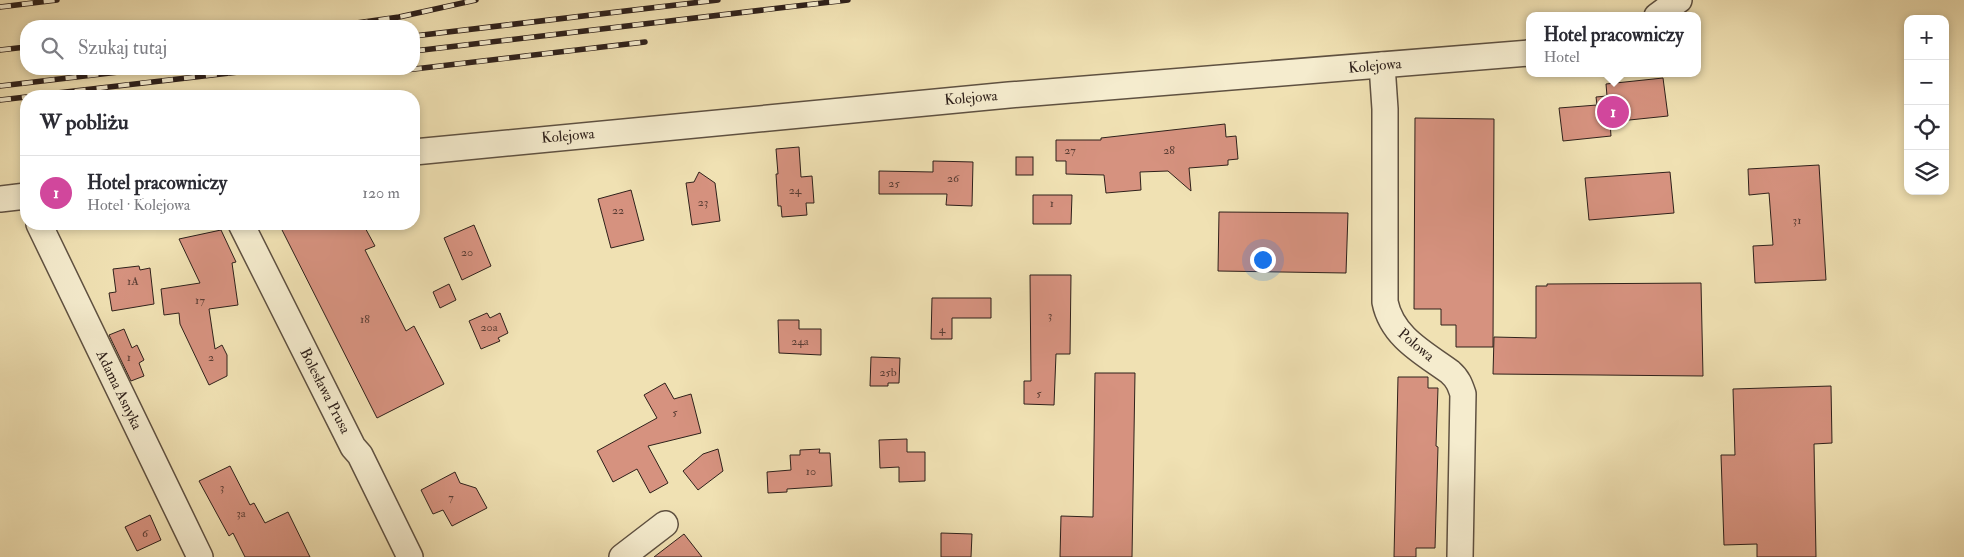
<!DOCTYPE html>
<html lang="pl">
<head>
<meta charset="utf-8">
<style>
	:root { --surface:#fff; --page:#f7f7f7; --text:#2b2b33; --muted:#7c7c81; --line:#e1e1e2; --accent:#b45309 }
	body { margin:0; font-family:"IM FELL Double Pica",serif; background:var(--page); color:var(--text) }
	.controls { position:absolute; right:15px; top:15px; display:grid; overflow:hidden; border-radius:10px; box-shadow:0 2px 8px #0003 }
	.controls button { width:45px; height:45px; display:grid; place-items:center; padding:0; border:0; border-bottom:1px solid var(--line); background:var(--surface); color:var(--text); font:25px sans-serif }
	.you { position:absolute; left:1262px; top:259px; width:18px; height:18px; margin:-12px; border:4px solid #fff; border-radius:50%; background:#1a73e8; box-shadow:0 0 0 8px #1a73e833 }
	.badge { display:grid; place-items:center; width:32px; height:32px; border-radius:50%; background:var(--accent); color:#fff; font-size:16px; font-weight:700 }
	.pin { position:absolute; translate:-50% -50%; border:2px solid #fff; box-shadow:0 1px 5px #0006 }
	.popup { position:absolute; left:1526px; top:12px; width:175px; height:65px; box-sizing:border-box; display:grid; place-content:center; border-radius:10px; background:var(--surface); filter:drop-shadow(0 1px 4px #0005); font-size:16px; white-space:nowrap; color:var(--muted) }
	.popup b { font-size:19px; color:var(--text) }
	.popup::after { content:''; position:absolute; left:50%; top:100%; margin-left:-10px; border:10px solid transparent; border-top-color:var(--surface) }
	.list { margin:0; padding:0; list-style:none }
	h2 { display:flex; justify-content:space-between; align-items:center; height:65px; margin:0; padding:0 20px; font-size:21px }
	h2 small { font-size:16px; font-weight:400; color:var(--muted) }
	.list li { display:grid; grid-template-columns:32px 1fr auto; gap:15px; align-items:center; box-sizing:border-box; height:75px; padding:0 20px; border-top:1px solid var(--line) }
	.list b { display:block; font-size:19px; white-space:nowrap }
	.list p { margin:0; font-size:16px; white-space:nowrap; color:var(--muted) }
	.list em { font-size:16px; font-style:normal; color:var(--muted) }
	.icon { flex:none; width:28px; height:28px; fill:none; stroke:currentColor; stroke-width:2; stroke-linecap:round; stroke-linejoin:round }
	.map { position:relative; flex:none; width:1964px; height:557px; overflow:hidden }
	.search { position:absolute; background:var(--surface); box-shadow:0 2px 8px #0003; left:20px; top:20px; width:400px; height:55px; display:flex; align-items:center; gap:12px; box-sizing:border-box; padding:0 18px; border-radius:20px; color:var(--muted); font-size:19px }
	.panel { position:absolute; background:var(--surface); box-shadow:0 2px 8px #0003; left:20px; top:90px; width:400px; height:140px; border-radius:20px }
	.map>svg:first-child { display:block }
</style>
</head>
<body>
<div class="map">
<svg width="1964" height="557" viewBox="0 0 1964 557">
	<rect width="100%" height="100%" fill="#f0e1b3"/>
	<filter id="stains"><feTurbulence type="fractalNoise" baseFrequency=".004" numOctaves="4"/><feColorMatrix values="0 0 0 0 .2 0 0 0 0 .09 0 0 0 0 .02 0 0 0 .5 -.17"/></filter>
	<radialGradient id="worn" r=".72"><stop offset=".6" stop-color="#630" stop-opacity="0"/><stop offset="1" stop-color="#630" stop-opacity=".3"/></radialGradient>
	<g fill="#d6927f" stroke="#2f211b">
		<path d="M1663,78L1668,116L1610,122L1611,136L1563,141L1559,108L1597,105L1596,97L1607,96L1606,84Z"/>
		<path d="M1415,118L1494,119L1493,347H1456V325H1441V309H1414Z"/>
		<path d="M1225,124L1226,137L1236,136L1238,159L1228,160V165L1189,168L1191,191L1168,171L1140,172L1141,190L1106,193L1104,175L1066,174V161H1056V140H1101V138Z"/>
		<path d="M799,147L801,177L812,176L814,203H806L807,215L782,217L781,206H778L776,174H778L776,149Z"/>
		<rect x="1016" y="157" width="17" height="18"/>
		<path d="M933,161L973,162L972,206L946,205L947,194H879V171L933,172Z"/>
		<path d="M1819,165L1826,280L1755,283L1753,246L1773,245L1769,193L1749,195L1748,169Z"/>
		<path d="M699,172L715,183L720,221L692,225L686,183L694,182Z"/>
		<path d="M1670,172L1674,213L1589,220L1585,178Z"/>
		<path d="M631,190L644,240L611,248L598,199Z"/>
		<path d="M1033,195H1072L1071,224H1033Z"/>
		<path d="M1219,212L1348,213L1346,273L1218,271Z"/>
		<path d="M279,224H363L375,246L365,250L406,331L414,326L444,384L377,418Z"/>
		<path d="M474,225L491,266L462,280L444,238Z"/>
		<path d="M221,230L236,262L232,263L238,305L209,309L215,349L222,345L227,355V376L209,385L180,324L179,313L164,315L161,289L200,283L179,239Z"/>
		<path d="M139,266L140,270L150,268L154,304L112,311L109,293L116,292L113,269Z"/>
		<path d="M1030,275H1071L1070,354H1056L1054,405L1024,404V381H1031Z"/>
		<path d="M1701,283L1703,376L1493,374L1494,337L1536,338V286H1547V284Z"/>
		<path d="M449,284L456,300L440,308L433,292Z"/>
		<path d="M932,298H991V318H952V339H931Z"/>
		<path d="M487,313L490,318L500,313L508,333L498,338L500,341L481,349L469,321Z"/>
		<path d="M778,320H799V329H821V355L779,353Z"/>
		<path d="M124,329L132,348L137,345L144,360L139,363L144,376L131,381L109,335Z"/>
		<path d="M871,357L900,358L899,383H888V386H870Z"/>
		<path d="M1095,373H1135L1132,557H1060L1061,516L1093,517Z"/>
		<path d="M1398,377H1428V388H1438L1436,446L1438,447L1435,548H1416V557H1394Z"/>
		<path d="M665,383L674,399L691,394L701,433L648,446L668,483L650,493L637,469L613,482L597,451L657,418L644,395Z"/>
		<path d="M1831,386L1832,443L1814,444L1816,557H1757V544L1724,545L1721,455H1735L1733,389Z"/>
		<path d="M907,439V452H925V481L899,482V467L880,468L879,440Z"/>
		<path d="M718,449L723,471L698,490L683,471L703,454Z"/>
		<path d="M820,449L819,453H830L832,486L787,489V492L768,493L767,472L791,470L790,455H800V450Z"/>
		<path d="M230,466L250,505L254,503L265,523L288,512L310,557H245L233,533L229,536L199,481Z"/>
		<path d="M455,472L460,483L476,488L487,508L452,526L443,510L433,514L421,490Z"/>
		<path d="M150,515L161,540L137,551L125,527Z"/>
		<path d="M941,533L972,534L971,557H941Z"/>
		<path d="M684,534L702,557H654Z"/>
	</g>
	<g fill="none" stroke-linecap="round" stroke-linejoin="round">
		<g stroke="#5f5141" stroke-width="28">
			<g id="minor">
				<path d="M1657,16L1679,0"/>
				<path d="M1382,65L1385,109V302C1392,337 1424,353 1450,372C1458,379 1460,385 1463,394L1460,557"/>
				<path d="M414,152L1009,95L1529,53"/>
				<path d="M0,199L26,196"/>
				<path d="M39,224L200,557"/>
				<path d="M241,224L353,447L360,455L410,557"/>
				<path d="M622,557L665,524"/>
			</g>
		</g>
		<use href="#minor" stroke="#f5ecce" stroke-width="25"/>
		<g stroke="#2f211b" stroke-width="5.5">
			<g id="rail">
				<path d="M0,7L57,0"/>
				<path d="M335,26L399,17L476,0"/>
				<path d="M414,36L718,0"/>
				<path d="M0,50L26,47"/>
				<path d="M414,51L848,0"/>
				<path d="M389,72L645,42"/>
				<path d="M0,86L144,69"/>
				<path d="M31,96L264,69"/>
				<path d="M0,100L26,97"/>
			</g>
		</g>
		<use href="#rail" stroke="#f5ecce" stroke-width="4" stroke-dasharray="11" stroke-linecap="butt"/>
	</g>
	<g text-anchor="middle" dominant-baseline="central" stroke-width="4" stroke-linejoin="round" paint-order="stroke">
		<g font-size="12" fill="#593d34">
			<text x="1070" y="150">27</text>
			<text x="1169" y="150">28</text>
			<text x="953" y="178">26</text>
			<text x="894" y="183">25</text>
			<text x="795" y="190">24</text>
			<text x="703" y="202">23</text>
			<text x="1052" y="203">1</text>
			<text x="618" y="210">22</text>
			<text x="1797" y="220">31</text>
			<text x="467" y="252">20</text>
			<text x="133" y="281">1A</text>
			<text x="200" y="300">17</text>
			<text x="1050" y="315">3</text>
			<text x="365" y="319">18</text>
			<text x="489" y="327">20a</text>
			<text x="942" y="329">4</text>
			<text x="800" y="341">24a</text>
			<text x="129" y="357">1</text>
			<text x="211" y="357">2</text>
			<text x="888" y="372">25b</text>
			<text x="1039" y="393">5</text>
			<text x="675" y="412">5</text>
			<text x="811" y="471">10</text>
			<text x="222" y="487">3</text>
			<text x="451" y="497">7</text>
			<text x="241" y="513">3a</text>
			<text x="145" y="533">6</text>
		</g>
		<g font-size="15" fill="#2f211b" stroke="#f5ecce">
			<text transform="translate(1375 66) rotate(-5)">Kolejowa</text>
			<text transform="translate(971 98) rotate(-5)">Kolejowa</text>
			<text transform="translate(568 136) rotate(-5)">Kolejowa</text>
			<text transform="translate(1416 345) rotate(40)">Polowa</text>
			<text transform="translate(119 390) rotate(64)">Adama Asnyka</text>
			<text transform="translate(325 391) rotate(63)">Bolesława Prusa</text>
		</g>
	</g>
	<rect width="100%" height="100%" filter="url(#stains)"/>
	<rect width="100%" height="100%" fill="url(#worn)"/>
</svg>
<div class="controls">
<button>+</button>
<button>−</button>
<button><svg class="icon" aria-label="locate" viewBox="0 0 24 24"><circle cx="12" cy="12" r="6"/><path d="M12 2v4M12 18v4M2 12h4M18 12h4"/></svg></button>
<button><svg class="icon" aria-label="layers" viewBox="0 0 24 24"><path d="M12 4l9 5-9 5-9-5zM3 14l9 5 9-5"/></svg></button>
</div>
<div class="you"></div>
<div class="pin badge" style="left:1613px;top:112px;background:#d1479c">1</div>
<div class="popup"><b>Hotel pracowniczy</b>Hotel</div>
<div class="search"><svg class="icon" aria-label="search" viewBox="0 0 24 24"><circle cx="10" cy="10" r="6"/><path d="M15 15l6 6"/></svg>Szukaj tutaj</div>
<section class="panel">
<h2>W pobliżu<small></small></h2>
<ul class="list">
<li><span class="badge" style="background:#d1479c">1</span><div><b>Hotel pracowniczy</b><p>Hotel · Kolejowa</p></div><em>120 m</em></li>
</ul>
</section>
</div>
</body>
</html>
